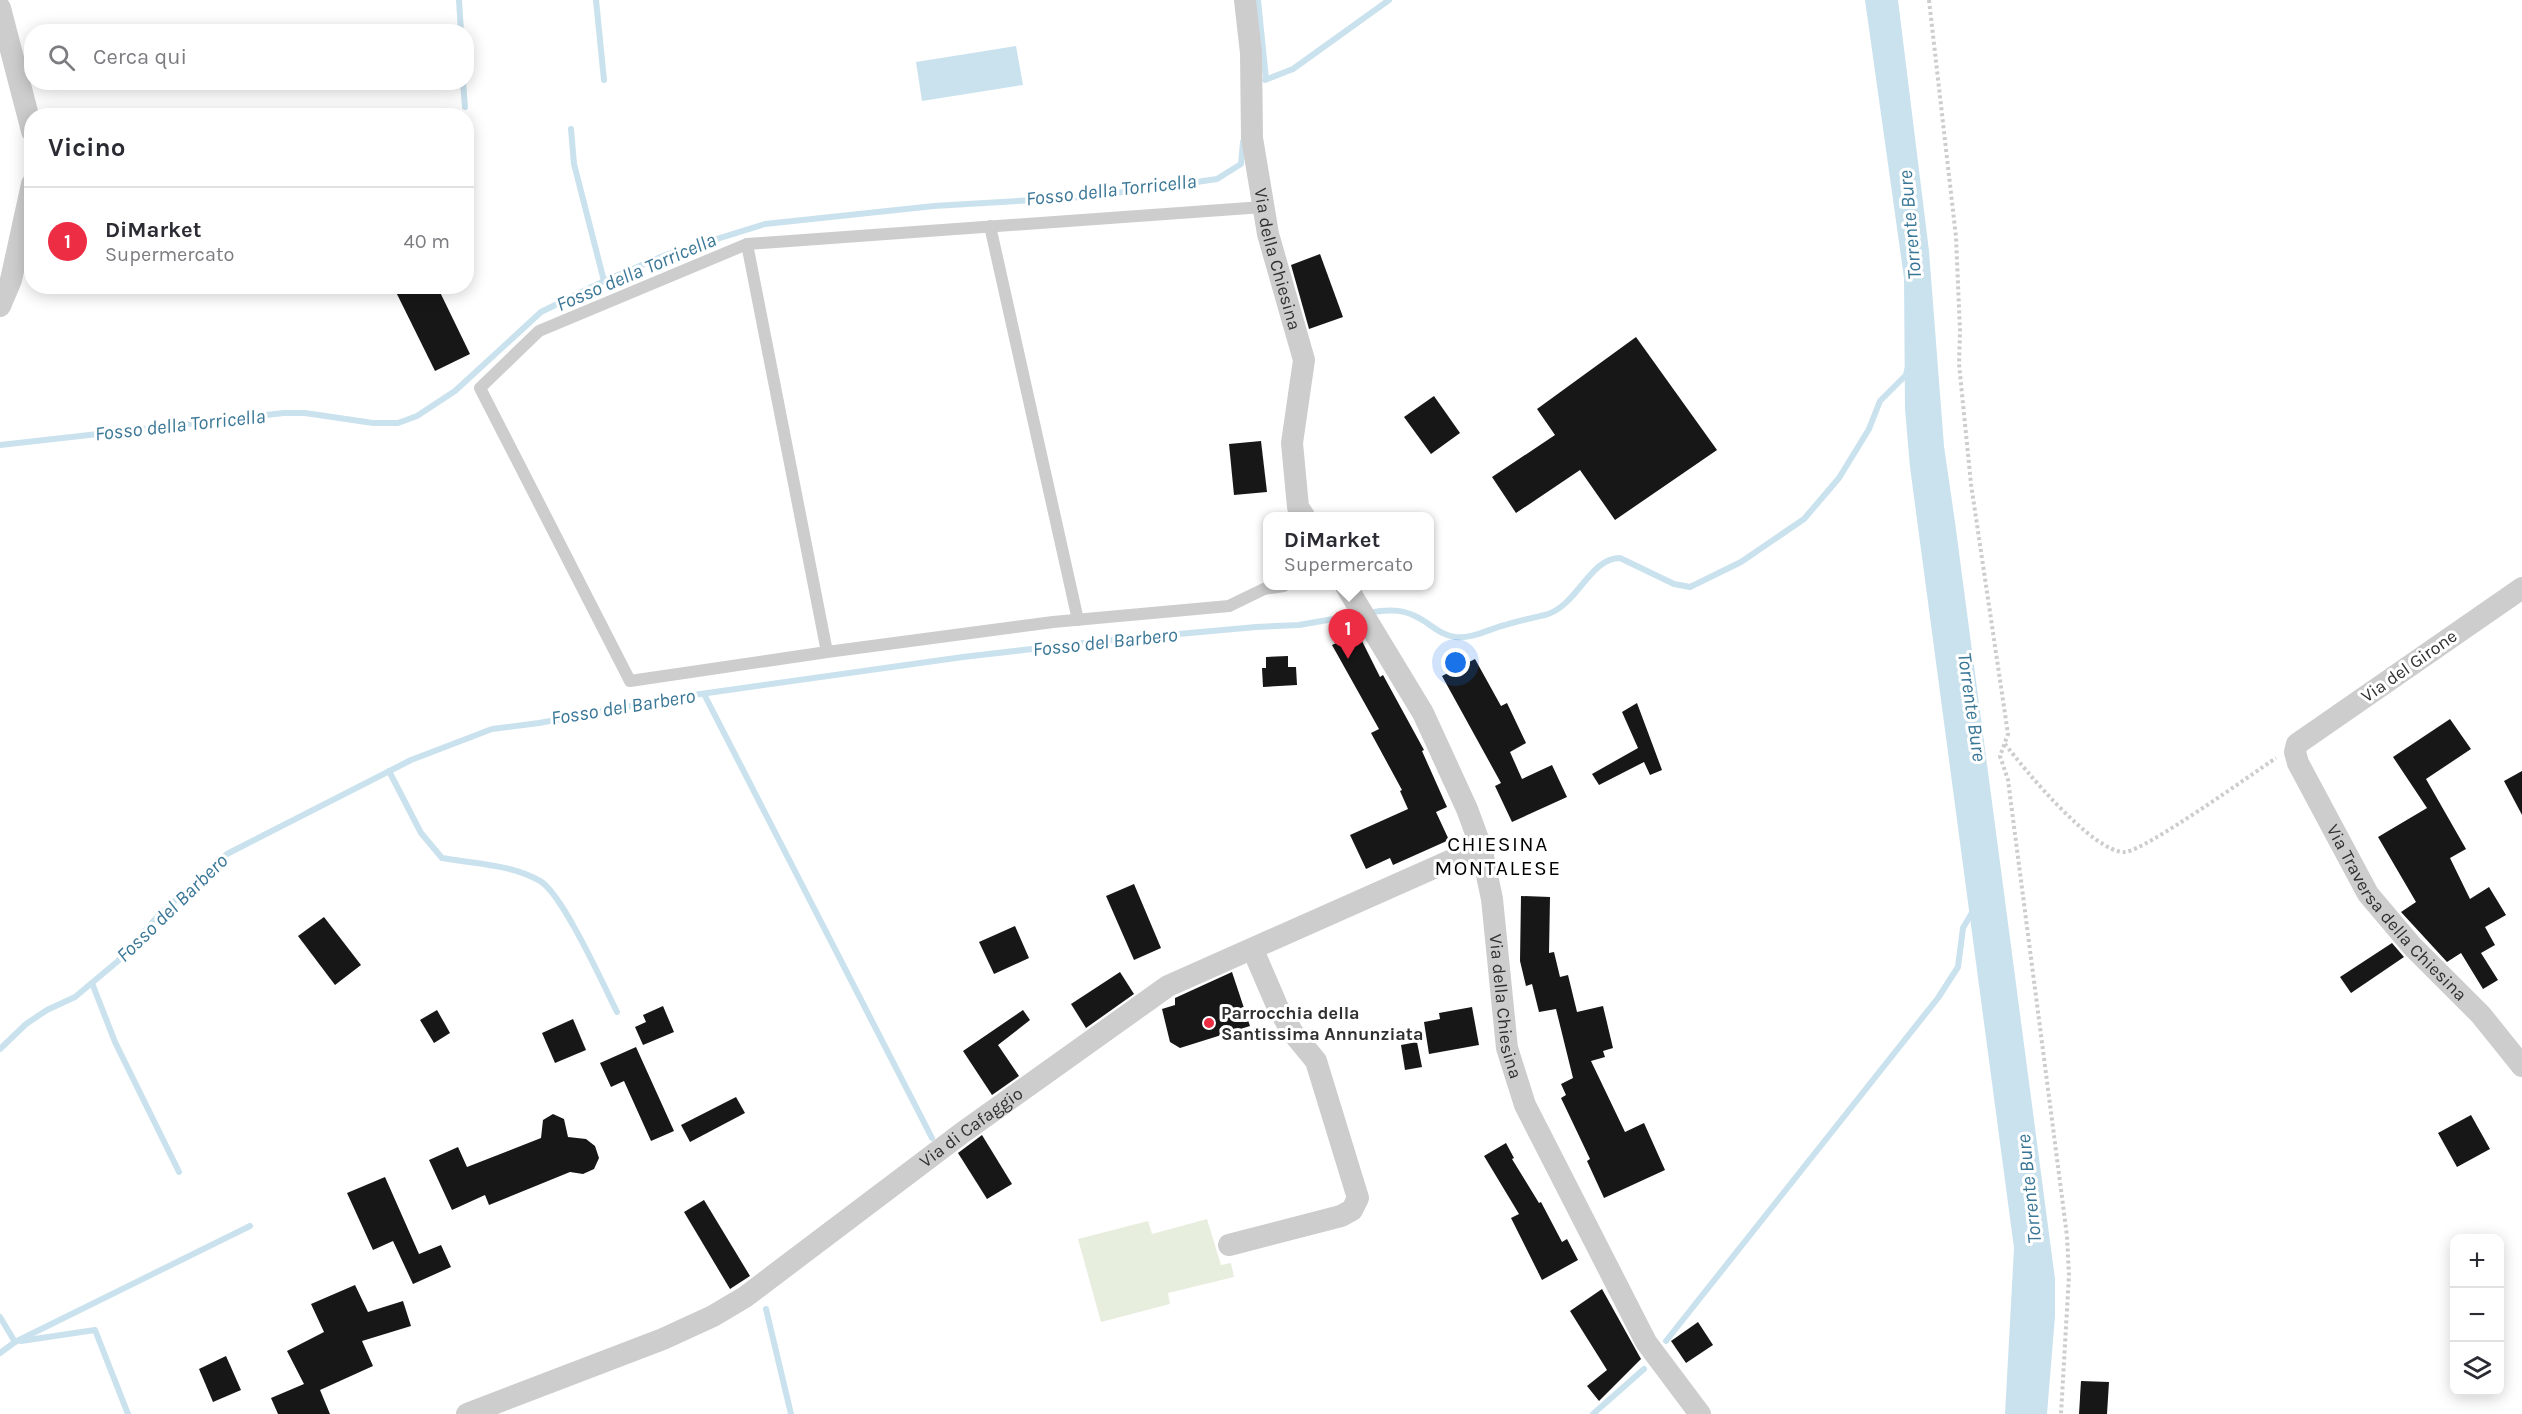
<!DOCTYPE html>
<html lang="it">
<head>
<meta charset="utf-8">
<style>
	:root { --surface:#fff; --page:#f7f7f7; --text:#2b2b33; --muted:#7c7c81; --line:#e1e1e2; --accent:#ed2d44 }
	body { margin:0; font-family:Karla,sans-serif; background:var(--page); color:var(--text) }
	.controls { position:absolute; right:18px; bottom:18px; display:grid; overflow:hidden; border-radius:12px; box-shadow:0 3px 15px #0003 }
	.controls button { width:54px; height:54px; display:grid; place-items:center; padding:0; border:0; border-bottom:2px solid var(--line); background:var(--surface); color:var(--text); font:30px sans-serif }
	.you { position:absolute; left:1456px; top:663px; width:21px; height:21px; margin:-15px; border:4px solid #fff; border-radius:50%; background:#1a73e8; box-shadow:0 0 0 9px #1a73e833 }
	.badge { display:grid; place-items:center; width:39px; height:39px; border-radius:50%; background:var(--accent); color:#fff; font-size:20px; font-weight:700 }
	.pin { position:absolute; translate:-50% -50px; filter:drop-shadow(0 2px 3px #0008) }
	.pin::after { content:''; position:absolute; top:32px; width:21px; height:18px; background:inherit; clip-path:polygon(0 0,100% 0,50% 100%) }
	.popup { position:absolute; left:1263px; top:512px; width:171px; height:78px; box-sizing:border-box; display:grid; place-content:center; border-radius:12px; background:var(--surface); filter:drop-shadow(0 2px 4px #0005); font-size:20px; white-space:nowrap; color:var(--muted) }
	.popup b { font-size:22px; color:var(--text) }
	.popup::after { content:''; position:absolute; left:50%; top:100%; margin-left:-12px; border:12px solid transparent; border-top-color:var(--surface) }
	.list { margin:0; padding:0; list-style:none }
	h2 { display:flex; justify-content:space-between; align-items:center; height:78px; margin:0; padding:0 24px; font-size:26px }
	h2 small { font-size:20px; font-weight:400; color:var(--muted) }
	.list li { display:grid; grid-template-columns:39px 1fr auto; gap:18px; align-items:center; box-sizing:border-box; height:108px; padding:0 24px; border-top:2px solid var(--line) }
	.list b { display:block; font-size:22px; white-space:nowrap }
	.list p { margin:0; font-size:20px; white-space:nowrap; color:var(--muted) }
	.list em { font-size:20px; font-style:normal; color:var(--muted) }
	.icon { flex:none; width:33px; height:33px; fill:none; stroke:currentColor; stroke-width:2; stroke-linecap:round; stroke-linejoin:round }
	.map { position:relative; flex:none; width:2522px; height:1414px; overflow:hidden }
	.search { position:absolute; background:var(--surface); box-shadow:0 3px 15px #0003; left:24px; top:24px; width:450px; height:66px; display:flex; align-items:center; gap:15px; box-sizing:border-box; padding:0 21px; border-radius:24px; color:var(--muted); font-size:22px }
	.panel { position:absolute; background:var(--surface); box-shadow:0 3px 15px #0003; left:24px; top:108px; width:450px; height:186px; border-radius:24px }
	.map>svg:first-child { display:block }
</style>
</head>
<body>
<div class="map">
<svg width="2522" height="1414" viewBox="0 0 2522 1414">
	<rect width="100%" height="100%" fill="#fff"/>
	<path fill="#e7eede" d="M1207,1219L1221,1265L1231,1263L1234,1277L1168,1293L1170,1304L1101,1322L1078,1239L1148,1221L1152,1234Z"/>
	<g fill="#cae2ee">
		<path d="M1865,0H1898L1929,251L1944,446L1955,522L2055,1279V1316L2047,1414H2005L2014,1248L1910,467L1905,409L1904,278Z"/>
		<path d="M1016,46L1023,85L922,101L916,62Z"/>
	</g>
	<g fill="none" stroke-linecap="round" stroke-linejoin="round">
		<g stroke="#cae2ee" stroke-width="6">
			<path d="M459,0L461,32"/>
			<path d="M596,0L604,80"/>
			<path d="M1258,0L1266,79"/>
			<path d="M1265,80L1293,69L1389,0"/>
			<path d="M463,82L465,107"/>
			<path d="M571,129L574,164L604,281"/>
			<path d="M0,445L284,413H305L373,423H398L417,416L455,391L541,312L604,281L668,254L765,224L934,206L1082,197L1156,188L1217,179L1241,164L1243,142"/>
			<path d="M1374,612C1388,610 1401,609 1415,616C1429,622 1439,635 1455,637C1472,639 1489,629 1505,625C1518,621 1532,618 1545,615C1578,606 1589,558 1620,558L1674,584L1690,587L1741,562L1804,519L1839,478L1869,429L1880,401L1906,375L1907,370"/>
			<path d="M704,694L932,1138"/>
			<path d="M389,771L421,833L442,858C474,864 511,864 540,881C562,893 604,986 617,1012"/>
			<path d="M92,983L115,1042L179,1172"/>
			<path d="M0,1049L26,1024L47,1010L75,997L118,961L158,916L227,854L411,760L492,729L539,723L679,697L963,657L1101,641L1256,627L1299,625L1345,617"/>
			<path d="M766,1309L791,1414"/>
			<path d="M0,1317L15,1342"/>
			<path d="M21,1341L95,1330L128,1414"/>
			<path d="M1666,1341L1938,998L1958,967L1963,928L1973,911"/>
			<path d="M0,1353L15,1342L250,1226"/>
			<path d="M1593,1414L1644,1369"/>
		</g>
	</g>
	<g fill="#171717">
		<path d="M1320,254L1343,317L1309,329L1291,265Z"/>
		<path d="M393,286H437L470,354L435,371Z"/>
		<path d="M1636,337L1717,450L1615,520L1580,470L1516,513L1492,477L1555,435L1537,409Z"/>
		<path d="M1434,396L1460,433L1431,454L1404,417Z"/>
		<path d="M1261,441L1267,492L1234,495L1229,444Z"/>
		<path d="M1358,633L1380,677L1383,675L1424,750L1422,751L1447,807L1436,812L1449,840L1393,865L1390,858L1366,869L1350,835L1408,809L1400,791L1402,790L1371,733L1379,729L1332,645Z"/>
		<path d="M1288,656V667H1296L1297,685L1263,687L1262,668H1266V657Z"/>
		<path d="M1475,659L1501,706L1507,703L1526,743L1510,752L1522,779L1552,765L1567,797L1512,822L1495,786L1501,783L1442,676Z"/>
		<path d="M1637,703L1662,770L1650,775L1644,762L1599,785L1592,774L1638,748L1622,712Z"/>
		<path d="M2450,719L2471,749L2426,779L2466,849L2450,858L2470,899L2489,887L2506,915L2485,927L2495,945L2481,953L2498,980L2483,989L2461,953L2447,962L2401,912L2416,902L2378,837L2427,808L2393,757Z"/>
		<path d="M2522,771V815L2504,781Z"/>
		<path d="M1134,884L1161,948L1134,960L1106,896Z"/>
		<path d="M1521,896L1550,897L1549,953L1554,952L1560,977L1568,975L1577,1012L1603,1006L1613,1048L1603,1051L1605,1057L1591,1061L1625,1132L1644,1123L1665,1170L1604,1198L1587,1161L1590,1159L1561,1098L1566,1095L1561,1084L1573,1078L1556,1009L1539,1012L1532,984L1526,986L1520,961Z"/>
		<path d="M324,917L361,965L335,985L298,936Z"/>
		<path d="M1015,926L1029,958L994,974L979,942Z"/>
		<path d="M2392,943L2404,957L2351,993L2340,977Z"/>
		<path d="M1120,972L1134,994L1086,1028L1071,1004Z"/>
		<path d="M1232,972L1250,1026L1180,1048L1170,1042L1162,1009L1175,1005V998Z"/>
		<path d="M663,1006L674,1032L643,1045L635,1027L646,1022L643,1015Z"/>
		<path d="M1472,1007L1479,1045L1429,1054L1424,1022L1440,1019L1439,1013Z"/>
		<path d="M437,1010L450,1033L434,1043L420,1020Z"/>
		<path d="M1023,1010L1030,1020L998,1045L1019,1076L992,1095L963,1051Z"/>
		<path d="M573,1019L586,1050L555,1063L542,1033Z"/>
		<path d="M1417,1042L1422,1067L1405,1070L1401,1045Z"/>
		<path d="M636,1047L674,1131L651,1141L624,1081L611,1087L600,1063Z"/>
		<path d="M736,1097L745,1113L690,1142L681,1125Z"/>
		<path d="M553,1114L564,1119L568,1137L586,1139L595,1146L599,1158L594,1169L583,1174L570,1172L489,1205L485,1195L452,1210L429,1160L458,1147L467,1167L541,1138L543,1120Z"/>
		<path d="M2471,1115L2490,1149L2457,1167L2438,1133Z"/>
		<path d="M982,1135L1012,1184L987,1199L958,1153Z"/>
		<path d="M1506,1143L1514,1158L1512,1159L1539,1203L1541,1202L1562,1242L1567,1239L1578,1260L1542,1280L1511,1218L1519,1214L1484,1156Z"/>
		<path d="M385,1177L419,1254L441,1245L451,1267L413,1284L393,1241L373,1250L347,1193Z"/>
		<path d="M704,1200L750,1276L730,1289L684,1212Z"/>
		<path d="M355,1285L368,1312L403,1301L411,1326L362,1341L373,1366L320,1390L330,1414H278L271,1398L304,1384L287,1351L324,1332L311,1304Z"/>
		<path d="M1602,1289L1641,1359L1599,1401L1587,1386L1607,1370L1570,1311Z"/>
		<path d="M1698,1322L1713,1345L1686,1363L1671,1341Z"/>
		<path d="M226,1356L241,1390L213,1402L199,1369Z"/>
		<path d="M2081,1381L2109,1382L2107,1414H2079Z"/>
	</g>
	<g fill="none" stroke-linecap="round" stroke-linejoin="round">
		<g stroke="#cdcdcd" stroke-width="4" stroke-dasharray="3 3" stroke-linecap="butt">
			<path d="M1929,0L1956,237L1960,331L1959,364L1971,484L2008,734L2000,756L2008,780L2067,1236L2069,1275L2061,1414"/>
			<path d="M2005,744C2024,769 2093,853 2125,852C2146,850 2252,774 2276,758"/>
		</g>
		<g stroke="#cdcdcd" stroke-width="12">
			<path d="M1263,207L747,244L539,331L480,388L630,681L827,652L1053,622L1229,606L1264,589L1284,586"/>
			<path d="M990,226L1078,620"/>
			<path d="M747,244L827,652"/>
		</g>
		<g stroke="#cdcdcd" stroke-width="22">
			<path id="s1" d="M1245,0L1251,53L1252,138L1268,234L1304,360L1292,443L1298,507L1304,516"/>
			<path d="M0,8L32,131"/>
			<path d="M0,306L11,280L32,184"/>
			<path id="s2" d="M1346,586L1423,713L1467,809L1481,847L1492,899L1507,1048L1525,1105L1646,1342L1700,1414"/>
			<path id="s3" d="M2522,588L2297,744L2295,752L2298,763L2368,894L2412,946L2481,1015L2522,1066"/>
			<path d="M1229,1245L1341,1216L1352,1210L1358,1198L1316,1061L1293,1033L1278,1008L1253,950"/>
			<path id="s4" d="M467,1414L663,1339L713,1316L745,1297L962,1133L1168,986L1481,847"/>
		</g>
	</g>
	<circle fill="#ed2d44" stroke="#fff" stroke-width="2" cx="1209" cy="1023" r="6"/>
	<g text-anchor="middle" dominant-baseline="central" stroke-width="6" stroke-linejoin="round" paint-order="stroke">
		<g font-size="18" fill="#303030" stroke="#fff">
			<text stroke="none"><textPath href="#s1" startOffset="262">Via della Chiesina</textPath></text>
			<text transform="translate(2409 666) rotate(-35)">Via del Girone</text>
			<text stroke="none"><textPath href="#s3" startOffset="474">Via Traversa della Chiesina</textPath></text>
			<text stroke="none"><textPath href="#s2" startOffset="456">Via della Chiesina</textPath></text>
			<text stroke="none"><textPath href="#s4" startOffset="585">Via di Cafaggio</textPath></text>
		</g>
		<g font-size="18" font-weight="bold" fill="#303030" stroke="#fff" text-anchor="start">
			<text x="1221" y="1013">Parrocchia della<tspan x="1221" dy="21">Santissima Annunziata</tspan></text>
		</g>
		<g font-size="20" font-style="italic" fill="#3a7797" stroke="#fff">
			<text transform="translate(1111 190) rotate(-6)">Fosso della Torricella</text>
			<text transform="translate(1910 225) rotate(-95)">Torrente Bure</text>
			<text transform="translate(636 272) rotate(-23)">Fosso della Torricella</text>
			<text transform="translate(180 425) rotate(-6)">Fosso della Torricella</text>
			<text transform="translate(1105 642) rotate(-6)">Fosso del Barbero</text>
			<text transform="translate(623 707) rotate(-9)">Fosso del Barbero</text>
			<text transform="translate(1972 707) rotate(82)">Torrente Bure</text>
			<text transform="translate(172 908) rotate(-44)">Fosso del Barbero</text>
			<text transform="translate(2029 1189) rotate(-96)">Torrente Bure</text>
		</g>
		<g font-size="21" letter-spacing="1.5" fill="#000" stroke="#fff">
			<text x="1498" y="844">CHIESINA<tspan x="1498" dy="24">MONTALESE</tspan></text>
		</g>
	</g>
</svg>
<div class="controls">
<button>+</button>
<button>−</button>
<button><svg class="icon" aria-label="layers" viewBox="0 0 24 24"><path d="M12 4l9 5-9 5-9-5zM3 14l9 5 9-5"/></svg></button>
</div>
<div class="you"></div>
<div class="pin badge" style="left:1348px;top:659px">1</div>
<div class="popup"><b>DiMarket</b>Supermercato</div>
<div class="search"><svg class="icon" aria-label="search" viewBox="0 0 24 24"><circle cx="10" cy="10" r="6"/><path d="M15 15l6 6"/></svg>Cerca qui</div>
<section class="panel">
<h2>Vicino<small></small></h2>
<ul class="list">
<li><span class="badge">1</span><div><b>DiMarket</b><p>Supermercato</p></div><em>40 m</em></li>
</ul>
</section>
</div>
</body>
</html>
